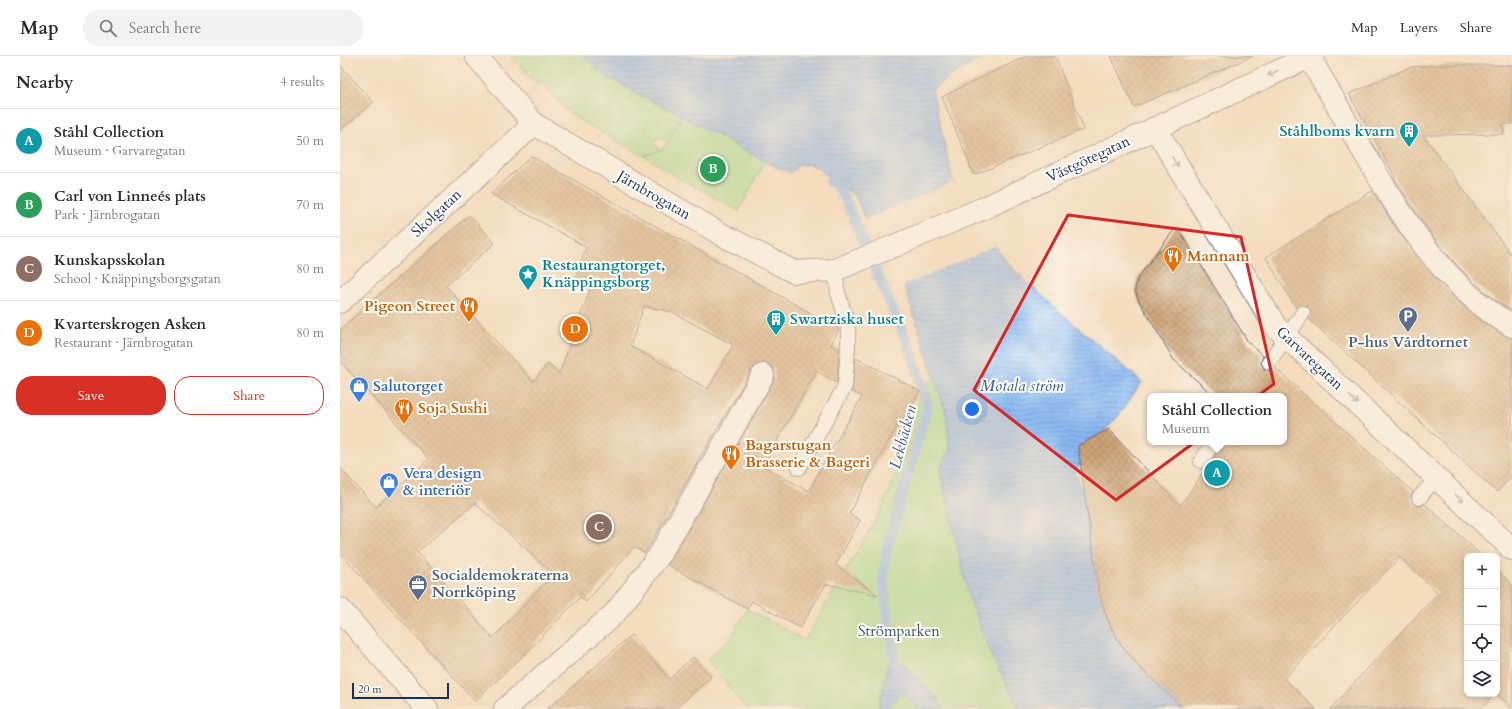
<!DOCTYPE html>
<html lang="en">
<head>
<meta charset="utf-8">
<style>
	:root { --surface:#fff; --page:#f2f2f3; --text:#2b2b33; --muted:#7c7c81; --line:#e1e1e2; --accent:#d93025 }
	body { margin:0; font-family:Cardo,serif; background:var(--page); color:var(--text) }
	.controls { position:absolute; right:12px; bottom:12px; display:grid; overflow:hidden; border-radius:8px; box-shadow:0 2px 6px #0003 }
	.controls button { width:36px; height:36px; display:grid; place-items:center; padding:0; border:0; border-bottom:1px solid var(--line); background:var(--surface); color:var(--text); font:20px sans-serif }
	.scale { position:absolute; left:12px; bottom:10px; width:97px; box-sizing:border-box; padding-left:4px; border:2px solid #1b2f5e; border-top:0; font-size:11px; line-height:14px; white-space:nowrap; color:#1b2f5e; -webkit-text-stroke:3px #fdfcf7; paint-order:stroke }
	.you { position:absolute; left:632px; top:353px; width:14px; height:14px; margin:-10px; border:3px solid #fff; border-radius:50%; background:#1a73e8; box-shadow:0 0 0 6px #1a73e833 }
	.badge { display:grid; place-items:center; width:26px; height:26px; border-radius:50%; background:var(--accent); color:#fff; font-size:13px; font-weight:700 }
	.pin { position:absolute; translate:-50% -50%; border:2px solid #fff; box-shadow:0 1px 4px #0006 }
	.popup { position:absolute; left:807px; top:337px; width:140px; height:52px; box-sizing:border-box; display:grid; place-content:center; border-radius:8px; background:var(--surface); filter:drop-shadow(0 1px 3px #0005); font-size:13px; white-space:nowrap; color:var(--muted) }
	.popup b { font-size:15px; color:var(--text) }
	.popup::after { content:''; position:absolute; left:50%; top:100%; margin-left:-8px; border:8px solid transparent; border-top-color:var(--surface) }
	.list { margin:0; padding:0; list-style:none }
	h2 { display:flex; justify-content:space-between; align-items:center; height:52px; margin:0; padding:0 16px; font-size:17px }
	h2 small { font-size:13px; font-weight:400; color:var(--muted) }
	.list li { display:grid; grid-template-columns:26px 1fr auto; gap:12px; align-items:center; box-sizing:border-box; height:64px; padding:0 16px; border-top:1px solid var(--line) }
	.list b { display:block; font-size:15px; white-space:nowrap }
	.list p { margin:0; font-size:13px; white-space:nowrap; color:var(--muted) }
	.list em { font-size:13px; font-style:normal; color:var(--muted) }
	.actions { display:flex; gap:8px; padding:12px 16px }
	.actions a { flex:1; padding:9px 0; border:1px solid var(--accent); border-radius:16px; text-align:center; font-size:14px; color:var(--accent) }
	.actions .main { background:var(--accent); color:#fff }
	.icon { flex:none; width:22px; height:22px; fill:none; stroke:currentColor; stroke-width:2; stroke-linecap:round; stroke-linejoin:round }
	.map { position:relative; flex:none; width:1172px; height:653px; overflow:hidden }
	header { display:flex; align-items:center; gap:24px; box-sizing:border-box; height:56px; padding:0 20px; background:var(--surface); border-bottom:1px solid var(--line) }
	header strong { font-size:19px }
	nav { display:flex; gap:22px; margin-inline-start:auto; font-size:14px }
	.search { width:280px; height:36px; background:var(--page); display:flex; align-items:center; gap:10px; box-sizing:border-box; padding:0 14px; border-radius:16px; color:var(--muted); font-size:15px }
	main { display:flex }
	aside { flex:1; background:var(--surface) }
	.map>svg:first-child { display:block }
</style>
</head>
<body>
<header>
<strong>Map</strong>
<div class="search"><svg class="icon" aria-label="search" viewBox="0 0 24 24"><circle cx="10" cy="10" r="6"/><path d="M15 15l6 6"/></svg>Search here</div>
<nav><a>Map</a><a>Layers</a><a>Share</a></nav>
</header>
<main>
<aside>
<h2>Nearby<small>4 results</small></h2>
<ul class="list">
<li><span class="badge" style="background:#0f9aa8">A</span><div><b>Ståhl Collection</b><p>Museum · Garvaregatan</p></div><em>50 m</em></li>
<li><span class="badge" style="background:#2e9e5b">B</span><div><b>Carl von Linneés plats</b><p>Park · Järnbrogatan</p></div><em>70 m</em></li>
<li><span class="badge" style="background:#8d6e63">C</span><div><b>Kunskapsskolan</b><p>School · Knäppingsborgsgatan</p></div><em>80 m</em></li>
<li><span class="badge" style="background:#e8710a">D</span><div><b>Kvarterskrogen Asken</b><p>Restaurant · Järnbrogatan</p></div><em>80 m</em></li>
</ul>
<div class="actions"><a class="main">Save</a><a>Share</a></div>
</aside>
<div class="map">
<svg width="1172" height="653" viewBox="0 0 1172 653">
	<defs>
		<pattern id="grass-tufts" width="24" height="20" patternUnits="userSpaceOnUse"><rect width="24" height="20" fill="#a1de92"/><path d="M3 7l-1-3M5 7V3M7 7l1-3M15 17l-1-3M17 17v-4M19 17l1-3" fill="none" stroke="#8abf80"/></pattern>
		<pattern id="water-rules" width="6" height="5" patternUnits="userSpaceOnUse"><rect width="6" height="5" fill="#87b7f2"/><path d="M0 2.5h6" fill="none" stroke="#6e95c7"/></pattern>
		<pattern id="building-cross-hatch" width="8" height="8" patternUnits="userSpaceOnUse"><rect width="8" height="8" fill="#cea475"/><path d="M0 0l8 8M0 8l8-8" fill="none" stroke="#a68663"/></pattern>
	</defs>
	<rect width="100%" height="100%" fill="#fdfcf7"/>
	<filter id="ink" filterUnits="userSpaceOnUse"><feTurbulence type="fractalNoise" baseFrequency=".025" numOctaves="2"/><feDisplacementMap in="SourceGraphic" scale="8" xChannelSelector="R" yChannelSelector="G"/><feConvolveMatrix kernelMatrix="1 2 1 2 8 2 1 2 1" color-interpolation-filters="sRGB"/></filter>
	<filter id="wash" filterUnits="userSpaceOnUse"><feTurbulence type="fractalNoise" baseFrequency=".012" numOctaves="4" result="noise"/><feDisplacementMap in="SourceGraphic" scale="16" xChannelSelector="R" yChannelSelector="G"/><feGaussianBlur stdDeviation="0.9" result="paint"/><feColorMatrix in="noise" values="0 0 0 0 0 0 0 0 0 0 0 0 0 0 0 0 0 1.4 0 .05"/><feComposite in="paint" operator="in"/></filter>
	<g filter="url(#wash)">
		<rect width="100%" height="100%" fill="#f4dcbd"/>
		<path fill="url(#grass-tufts)" stroke="#5e8678" d="M171,0H244C266,25 312,44 342,60L327,87L318,81L313,87L321,94L304,100L241,65L225,53L202,26L198,30Z"/>
		<g fill="#a1de92" stroke="#5e8678">
			<path d="M342,60L425,105L399,155L337,121L304,100L321,94L327,87Z"/>
			<path d="M594,320L606,358L610,393L600,414L630,544L653,602L680,653H407L367,604L391,581L407,553L465,584L541,454L570,384L580,335Z"/>
		</g>
		<g fill="url(#water-rules)" stroke="#5173a8">
			<path d="M244,0H646L612,19L592,34L613,124L660,197L673,213L720,256L802,326L777,362L763,376L738,390L741,406L735,417L746,444L764,554L772,573L780,587L796,608L844,653H680L653,602L630,544L600,414L610,393L606,358L563,226L525,163L516,142L496,123L490,126L481,113L469,108L458,110L451,117L436,111L342,60L262,18Z"/>
			<path d="M555,606H562L595,640L604,653H579L561,636L549,653H538L548,609Z"/>
		</g>
		<path fill="#f4dcbd" d="M616,125L658,189L562,230L524,164Z"/>
		<g fill="none" stroke-linecap="round" stroke-linejoin="round">
			<path stroke="#87b7f2" stroke-width="10" d="M490,126L495,127L505,143L571,296L588,349L546,496L543,525L555,606L560,618"/>
		</g>
		<g id="blocks">
			<g fill="url(#building-cross-hatch)" fill-rule="evenodd">
				<path d="M686,0H715L744,73L634,119L602,41Z"/>
				<path d="M771,0H913L794,51Z"/>
				<path d="M0,9L33,46L0,75Z"/>
				<path d="M1101,9H1172V68H1163L1164,78L1083,79L1172,200V255L1155,244L1133,226L1114,206L1096,184L1079,161L1054,122L1055,121L1009,38L1071,11Z"/>
				<path d="M191,100L499,273L491,289L499,293L497,327L476,315L423,410L468,435L522,341L512,335L516,302L580,335L563,364L561,363L509,458L520,464L496,509L538,539L486,528L460,572L412,545L407,553L328,509L434,325L435,319L434,313L429,308L423,307L417,308L412,313L305,497L294,491L246,546L240,541L190,593L135,645L0,497V412L36,451L89,403L0,305V274L129,159L155,187L106,230L193,326L208,308L219,318L250,234L234,226L246,191L151,138ZM304,250L332,256L393,289L368,333L290,290ZM135,447L214,518L153,582L77,496Z"/>
				<path d="M1032,135L1058,175L1096,223L1117,244L1139,263L1165,280L1172,282V420L1157,436L969,263L971,257L968,250L963,249L956,252L926,201Z"/>
				<path d="M837,170L908,286L923,300L921,306L924,313L929,314L935,312L1073,436L1071,441L1073,448L1078,450L1085,448L1142,500H1127V638H1155L1141,653H990L1098,537L1060,501L944,623L976,653H844L799,611L780,587L772,573L764,554L758,531L738,390L769,373L840,450L881,391L883,386H944V340H874L834,304L798,243L795,234L797,223Z"/>
				<path d="M1157,514L1172,528V652L1157,638Z"/>
				<path d="M291,579L329,623L353,601L371,621L335,653H207Z"/>
			</g>
		</g>
	</g>
	<g filter="url(#ink)">
		<use href="#blocks" fill-opacity="0" stroke="#676c7f" stroke-width="1"/>
		<g fill="none" stroke-linecap="round" stroke-linejoin="round">
			<g stroke="#676c7f" stroke-width="16">
				<g id="lane">
					<path d="M929,306L963,257"/>
					<path d="M861,405L874,386"/>
					<path d="M459,412L505,330L508,291V269L498,237L495,214"/>
					<path d="M1079,442L1097,421"/>
				</g>
			</g>
			<g stroke="#676c7f" stroke-width="24">
				<g id="street">
					<path d="M136,0L194,68L379,177L454,216L495,214L559,188L644,152L969,1L973,0"/>
					<path d="M969,1C987,31 1004,62 1022,93C1061,160 1103,230 1172,270"/>
					<path d="M815,72L936,271L1172,493"/>
					<path d="M0,246L194,68"/>
					<path d="M0,553L87,653"/>
					<path d="M165,653L274,558L289,539L319,500L391,376L423,319"/>
				</g>
			</g>
			<use href="#lane" stroke="#fff" stroke-width="14"/>
			<use href="#street" stroke="#fff" stroke-width="22"/>
		</g>
		<defs><path id="oneway-shaft" d="M-6 0H5M1.5-3L5.5 0L1.5 3" fill="none" stroke-width="1.6" stroke-linecap="round" stroke-linejoin="round"/></defs>
		<g stroke="#8d97ae">
			<use href="#oneway-shaft" transform="translate(933 17) rotate(155)"/>
			<use href="#oneway-shaft" transform="translate(835 106) rotate(59)"/>
			<use href="#oneway-shaft" transform="translate(1014 344) rotate(43)"/>
			<use href="#oneway-shaft" transform="translate(1119 442) rotate(44)"/>
		</g>
	</g>
	<path d="M0 0H1172V653H0ZM728,159L901,181L934,328L776,444L634,334Z" fill="#f4dcbd" fill-opacity=".55" fill-rule="evenodd"/>
	<path fill="none" stroke="#d62828" stroke-width="3" stroke-linejoin="round" d="M728,159L901,181L934,328L776,444L634,334Z"/>
	<defs>
		<g id="building-pin" transform="scale(1)"><path d="M0 17L-7.5 6A9.5 9.5 0 1 1 7.5 6Z" fill="#0f9aa8" stroke="#fdfcf7"/><path d="M-4-6H4V6H1V3H-1V6H-4ZM-2.5-4.3h1.7v1.8h-1.7ZM.8-4.3h1.7v1.8H.8ZM-2.5-1h1.7V.8h-1.7ZM.8-1h1.7V.8H.8Z" fill="#fff"/></g>
		<g id="restaurant-pin" transform="scale(1)"><path d="M0 17L-7.5 6A9.5 9.5 0 1 1 7.5 6Z" fill="#e8710a" stroke="#fdfcf7"/><path d="M-5-6h1v4h1v-4h1v4h1v-4h1v5L-1.5 .5V6h-2V.5L-5-1ZM5-6V6H3V1.5H1.5Q1.5-4 5-6Z" fill="#fff"/></g>
		<g id="sight-pin" transform="scale(1)"><path d="M0 17L-7.5 6A9.5 9.5 0 1 1 7.5 6Z" fill="#0f9aa8" stroke="#fdfcf7"/><path d="M0-6L1.8-2.2L6-1.7L2.9 1.2L3.7 5.4L0 3.3L-3.7 5.4L-2.9 1.2L-6-1.7L-1.8-2.2Z" fill="#fff"/></g>
		<g id="parking-pin" transform="scale(1)"><path d="M0 17L-7.5 6A9.5 9.5 0 1 1 7.5 6Z" fill="#5c6f8a" stroke="#fdfcf7"/><path d="M-3.5-5.5H1a3.5 3.5 0 0 1 0 7H-1V5.5H-3.5ZM-1-3.4V-.6H.8a1.4 1.4 0 0 0 0-2.8Z" fill="#fff"/></g>
		<g id="shop-pin" transform="scale(1)"><path d="M0 17L-7.5 6A9.5 9.5 0 1 1 7.5 6Z" fill="#3f7fe0" stroke="#fdfcf7"/><path d="M-5-2.5h2.3a2.7 3.5 0 0 1 5.4 0H5L5.5 6h-11ZM-1.5-2.5h3a1.5 2.3 0 0 0-3 0Z" fill="#fff"/></g>
		<g id="office-pin" transform="scale(1)"><path d="M0 17L-7.5 6A9.5 9.5 0 1 1 7.5 6Z" fill="#5c6f8a" stroke="#fdfcf7"/><path d="M-6-3h4V-5.5h4V-3h4V5H-6ZM-1-4.5V-3h2v-1.5ZM-6 0V1H6V0Z" fill="#fff"/></g>
	</defs>
	<g fill-rule="evenodd">
		<use href="#building-pin" x="1069" y="75"/>
		<use href="#restaurant-pin" x="833" y="200"/>
		<use href="#sight-pin" x="188" y="218"/>
		<use href="#restaurant-pin" x="129" y="250"/>
		<use href="#parking-pin" x="1068" y="260"/>
		<use href="#building-pin" x="436" y="263"/>
		<use href="#shop-pin" x="19" y="330"/>
		<use href="#restaurant-pin" x="64" y="352"/>
		<use href="#restaurant-pin" x="391" y="398"/>
		<use href="#shop-pin" x="49" y="426"/>
		<use href="#office-pin" x="78" y="528"/>
	</g>
	<g text-anchor="middle" dominant-baseline="central" stroke-width="4" stroke-linejoin="round" paint-order="stroke">
		<g font-size="15" font-weight="bold" fill="#0d838f" stroke="#fdfcf7" text-anchor="start">
			<text x="1055" y="75" text-anchor="end">Ståhlboms kvarn</text>
			<text x="202" y="209">Restaurangtorget,<tspan x="202" dy="17">Knäppingsborg</tspan></text>
			<text x="450" y="263">Swartziska huset</text>
		</g>
		<g font-size="15" fill="#1b2f5e" stroke="#fdfcf7">
			<text transform="translate(748 103) rotate(-25)">Västgötegatan</text>
			<text transform="translate(314 139) rotate(30)">Järnbrogatan</text>
			<text transform="translate(96 157) rotate(-43)">Skolgatan</text>
			<text transform="translate(970 302) rotate(43)">Garvaregatan</text>
		</g>
		<g font-size="15" font-weight="bold" fill="#c56008" stroke="#fdfcf7" text-anchor="start">
			<text x="847" y="200">Mannam</text>
			<text x="115" y="250" text-anchor="end">Pigeon Street</text>
			<text x="78" y="352">Soja Sushi</text>
			<text x="405" y="389">Bagarstugan<tspan x="405" dy="17">Brasserie &amp; Bageri</tspan></text>
		</g>
		<g font-size="15" font-weight="bold" fill="#4e5e75" stroke="#fdfcf7">
			<text x="1068" y="286">P-hus Vårdtornet</text>
			<text x="92" y="519" text-anchor="start">Socialdemokraterna<tspan x="92" dy="17">Norrköping</tspan></text>
		</g>
		<g font-size="15" font-weight="bold" fill="#366cbe" stroke="#fdfcf7" text-anchor="start">
			<text x="33" y="330">Salutorget</text>
			<text x="63" y="417">Vera design<tspan x="63" dy="17">&amp; interiör</tspan></text>
		</g>
		<g font-size="15" fill="#3c5b6b" stroke="#fdfcf7">
			<text x="559" y="575">Strömparken</text>
		</g>
		<g font-size="16" font-style="italic" fill="#3b588a" stroke="#fdfcf7">
			<text x="682" y="330">Motala ström</text>
			<text transform="translate(563 381) rotate(-75)">Lekbäcken</text>
		</g>
	</g>
</svg>
<div class="controls">
<button>+</button>
<button>−</button>
<button><svg class="icon" aria-label="locate" viewBox="0 0 24 24"><circle cx="12" cy="12" r="6"/><path d="M12 2v4M12 18v4M2 12h4M18 12h4"/></svg></button>
<button><svg class="icon" aria-label="layers" viewBox="0 0 24 24"><path d="M12 4l9 5-9 5-9-5zM3 14l9 5 9-5"/></svg></button>
</div>
<div class="scale">20 m</div>
<div class="you"></div>
<div class="pin badge" style="left:877px;top:417px;background:#0f9aa8">A</div>
<div class="popup"><b>Ståhl Collection</b>Museum</div>
<div class="pin badge" style="left:373px;top:113px;background:#2e9e5b">B</div>
<div class="pin badge" style="left:259px;top:471px;background:#8d6e63">C</div>
<div class="pin badge" style="left:235px;top:273px;background:#e8710a">D</div>
</div>
</main>
</body>
</html>
